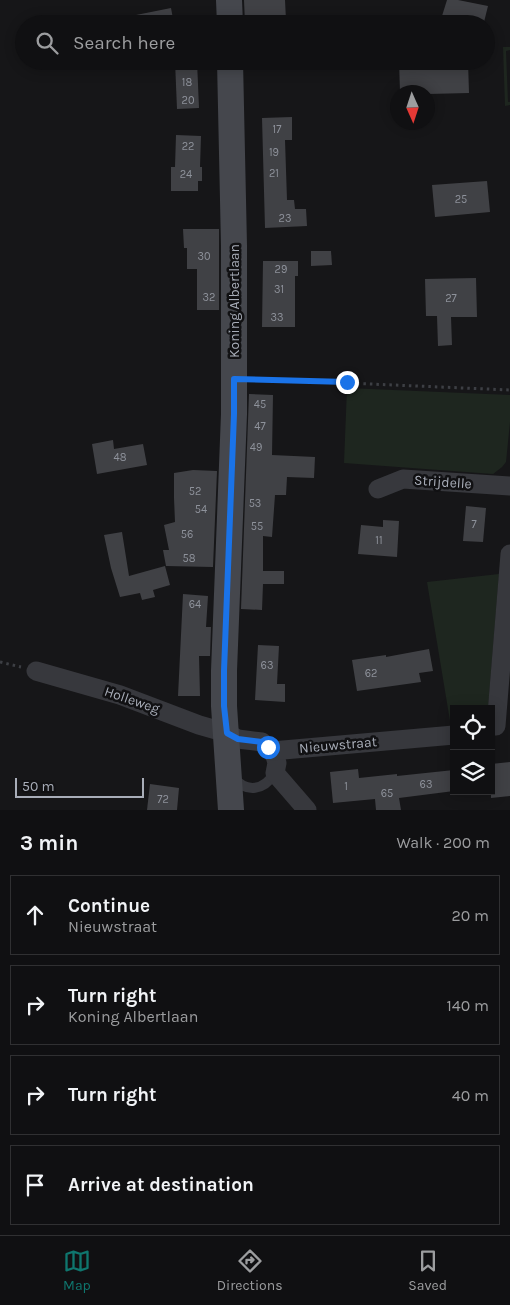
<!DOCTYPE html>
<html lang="en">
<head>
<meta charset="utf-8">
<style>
	:root { --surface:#101012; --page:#1e1e20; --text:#f1f3f6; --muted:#9c9d9f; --line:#303032; --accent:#0f766e }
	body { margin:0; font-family:Karla,sans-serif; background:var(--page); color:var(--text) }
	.controls { position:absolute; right:15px; bottom:15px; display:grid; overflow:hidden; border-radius:0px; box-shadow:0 2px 12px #0003 }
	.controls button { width:45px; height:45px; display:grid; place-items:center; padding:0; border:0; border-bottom:1px solid var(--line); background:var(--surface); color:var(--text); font:25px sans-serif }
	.compass { position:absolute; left:390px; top:85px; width:45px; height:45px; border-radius:50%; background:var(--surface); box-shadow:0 2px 12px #0003; rotate:177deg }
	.scale { position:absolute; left:15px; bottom:12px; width:129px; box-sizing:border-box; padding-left:5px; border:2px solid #a8adb8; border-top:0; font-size:14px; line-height:18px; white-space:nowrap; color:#a8adb8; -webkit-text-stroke:4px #111113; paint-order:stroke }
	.stop { position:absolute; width:15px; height:15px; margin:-11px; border:4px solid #1a73e8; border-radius:50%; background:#fff }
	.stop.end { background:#1a73e8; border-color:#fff; box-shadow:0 1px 5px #0008 }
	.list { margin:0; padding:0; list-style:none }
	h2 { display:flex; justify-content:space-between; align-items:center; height:65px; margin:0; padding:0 20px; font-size:21px }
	h2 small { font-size:16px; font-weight:400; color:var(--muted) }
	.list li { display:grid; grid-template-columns:32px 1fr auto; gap:15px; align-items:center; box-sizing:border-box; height:80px; margin:0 10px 10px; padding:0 10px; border:1px solid var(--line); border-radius:0px }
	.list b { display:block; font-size:19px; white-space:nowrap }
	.list p { margin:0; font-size:16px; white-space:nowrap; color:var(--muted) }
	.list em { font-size:16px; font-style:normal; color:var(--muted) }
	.icon { flex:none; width:28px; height:28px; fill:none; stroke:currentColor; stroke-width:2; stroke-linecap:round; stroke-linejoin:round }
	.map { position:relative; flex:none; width:510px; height:810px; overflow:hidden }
	.search { position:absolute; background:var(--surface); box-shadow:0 2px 12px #0003; left:15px; right:15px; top:15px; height:55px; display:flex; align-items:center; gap:12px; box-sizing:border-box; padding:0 18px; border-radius:28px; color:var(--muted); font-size:19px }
	.sheet { height:425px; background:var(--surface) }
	nav { display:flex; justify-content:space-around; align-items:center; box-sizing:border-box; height:70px; border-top:1px solid var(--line); background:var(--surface); font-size:14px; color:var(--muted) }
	nav a { display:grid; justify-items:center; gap:2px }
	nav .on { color:var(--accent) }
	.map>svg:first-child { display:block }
</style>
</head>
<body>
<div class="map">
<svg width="510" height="810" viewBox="0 0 510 810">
	<rect width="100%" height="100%" fill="#161618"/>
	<g fill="#1e261f">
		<path d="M503,47H510V50L506,51L508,102H510V105L505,106Z"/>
		<path d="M347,388L510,395V422L506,462L502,467L493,474L344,463Z"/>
		<path d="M499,574L488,709H454V727H451L427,582Z"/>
	</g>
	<g fill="#404145">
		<path d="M244,0H285L286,20H279V24H245Z"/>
		<path d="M447,0H458L488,6L484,22L457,16L456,20L442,16Z"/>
		<path d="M171,8L174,24H126V17Z"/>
		<path d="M175,61H197L199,108L177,109Z"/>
		<path d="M399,61H468L469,93L428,94V92H400Z"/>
		<path d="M292,117V140H285L287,200H294L295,209H306L307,226L265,228L262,118Z"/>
		<path d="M176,135L201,136L200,167H202V181H198V191H171V167H175Z"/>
		<path d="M487,181L490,212L435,217L432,185Z"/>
		<path d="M183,229H219V310H197V269H187V248H184Z"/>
		<path d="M311,251H331L332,265L311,266Z"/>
		<path d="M263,261H298V276H295V327H262Z"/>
		<path d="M476,278L477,317H451L452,345L438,346L437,316H426L425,279Z"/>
		<path d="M249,394L273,395L272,455L315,457L314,478L287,477L286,495H275L272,537L263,536V571H284V584H263L262,610L241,609Z"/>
		<path d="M113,440L114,449L143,444L147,465L97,474L92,444Z"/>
		<path d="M193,470L217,471L213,567L166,566L163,550H169L164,525L175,522L174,498V473Z"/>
		<path d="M466,506L486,508L483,542L463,541Z"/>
		<path d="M383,520L399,521L397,557L358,554L361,525L383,527Z"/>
		<path d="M122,532L129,576L165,566L170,585L153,590L155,597L142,600L140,593L120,597L111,568L104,535Z"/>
		<path d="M183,594L208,596L206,627H211L210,656H199L200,696H178Z"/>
		<path d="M258,645L279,646L277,684H285V702L255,700Z"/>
		<path d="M429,649L433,671L419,673L421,682L357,691L352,660L386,655V657Z"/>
		<path d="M510,762V796L491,798V764Z"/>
		<path d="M358,769L359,778L397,774V776L454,770V791L399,798L401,810H376L375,799L333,803L330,772Z"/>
		<path d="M150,784L179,788L177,810H147Z"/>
	</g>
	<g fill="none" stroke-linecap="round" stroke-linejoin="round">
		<g stroke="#3d3f44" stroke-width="3" stroke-dasharray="2.5 4" stroke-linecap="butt">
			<path d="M253,379L510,390"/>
			<path d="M0,662L21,667"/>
		</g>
		<path stroke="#37383d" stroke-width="10" d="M233,777C247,794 264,790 275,773"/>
		<g stroke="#37383d" stroke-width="19">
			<path d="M378,489L403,479L510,486"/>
			<path d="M36,671L120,695L199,725L227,733L238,739L262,742L268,747L275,756L277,763L275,773L307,810"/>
			<path d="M496,726L510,554"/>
			<path d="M272,751L454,735"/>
		</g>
		<g stroke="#45474d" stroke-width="26">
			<path d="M229,0L230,24"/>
			<path d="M230,61L234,246V414L224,671V706L231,810"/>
		</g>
	</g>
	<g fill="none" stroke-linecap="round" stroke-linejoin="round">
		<path stroke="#1a73e8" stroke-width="6" d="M268,747L262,742L238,739L227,733L224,706V671L234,414V379L347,382"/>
	</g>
	<g text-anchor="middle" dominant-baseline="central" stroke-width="5" stroke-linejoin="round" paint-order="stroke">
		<g font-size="11" fill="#8e929b">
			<text x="187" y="82">18</text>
			<text x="188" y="100">20</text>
			<text x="277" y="129">17</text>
			<text x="188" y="146">22</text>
			<text x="274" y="152">19</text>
			<text x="274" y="173">21</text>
			<text x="186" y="174">24</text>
			<text x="461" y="199">25</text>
			<text x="285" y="218">23</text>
			<text x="204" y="256">30</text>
			<text x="281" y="269">29</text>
			<text x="279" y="289">31</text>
			<text x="209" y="297">32</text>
			<text x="451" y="298">27</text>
			<text x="277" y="317">33</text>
			<text x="260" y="404">45</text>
			<text x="260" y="426">47</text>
			<text x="256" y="447">49</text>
			<text x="120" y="457">48</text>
			<text x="195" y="491">52</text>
			<text x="255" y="503">53</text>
			<text x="201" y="509">54</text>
			<text x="474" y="524">7</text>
			<text x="257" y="526">55</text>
			<text x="187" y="534">56</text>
			<text x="379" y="540">11</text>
			<text x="189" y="558">58</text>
			<text x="195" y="604">64</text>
			<text x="267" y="665">63</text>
			<text x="371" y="673">62</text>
			<text x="426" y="784">63</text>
			<text x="346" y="786">1</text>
			<text x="387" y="793">65</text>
			<text x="163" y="799">72</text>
		</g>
		<g font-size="14" fill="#a8adb8" stroke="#111113">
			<text transform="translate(234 301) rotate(-90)">Koning Albertlaan</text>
			<text transform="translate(443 482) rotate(4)">Strijdelle</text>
			<text transform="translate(132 700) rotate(19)">Holleweg</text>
			<text transform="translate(338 745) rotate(-5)">Nieuwstraat</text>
		</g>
	</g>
</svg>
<div class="controls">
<button><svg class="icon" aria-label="locate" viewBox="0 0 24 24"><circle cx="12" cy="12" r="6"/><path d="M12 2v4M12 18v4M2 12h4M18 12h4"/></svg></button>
<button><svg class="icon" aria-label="layers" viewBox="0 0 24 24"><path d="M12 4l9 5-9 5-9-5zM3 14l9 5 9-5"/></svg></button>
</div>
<svg class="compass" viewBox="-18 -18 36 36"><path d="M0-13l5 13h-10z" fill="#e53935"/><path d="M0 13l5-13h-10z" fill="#9c9d9f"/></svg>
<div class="scale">50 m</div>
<div class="stop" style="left:268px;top:747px"></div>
<div class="stop end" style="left:347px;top:382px"></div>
<div class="search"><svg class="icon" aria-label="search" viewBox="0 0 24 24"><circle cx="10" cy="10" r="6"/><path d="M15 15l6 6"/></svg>Search here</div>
</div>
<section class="sheet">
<h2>3 min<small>Walk · 200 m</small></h2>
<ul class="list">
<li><svg class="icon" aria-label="ahead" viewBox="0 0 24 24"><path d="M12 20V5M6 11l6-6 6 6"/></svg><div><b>Continue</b><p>Nieuwstraat</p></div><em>20 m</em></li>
<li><svg class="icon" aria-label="right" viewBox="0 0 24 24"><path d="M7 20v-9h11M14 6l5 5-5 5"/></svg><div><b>Turn right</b><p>Koning Albertlaan</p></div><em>140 m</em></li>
<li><svg class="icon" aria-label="right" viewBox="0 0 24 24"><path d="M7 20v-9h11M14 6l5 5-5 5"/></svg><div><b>Turn right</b></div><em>40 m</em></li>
<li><svg class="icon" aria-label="arrive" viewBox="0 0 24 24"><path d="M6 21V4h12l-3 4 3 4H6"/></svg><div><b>Arrive at destination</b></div></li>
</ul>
</section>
<nav>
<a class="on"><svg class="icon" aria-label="map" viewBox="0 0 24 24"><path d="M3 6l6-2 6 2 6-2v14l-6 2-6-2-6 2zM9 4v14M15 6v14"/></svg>Map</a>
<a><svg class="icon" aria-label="directions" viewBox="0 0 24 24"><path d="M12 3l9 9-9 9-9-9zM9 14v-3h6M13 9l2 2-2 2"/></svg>Directions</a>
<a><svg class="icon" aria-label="saved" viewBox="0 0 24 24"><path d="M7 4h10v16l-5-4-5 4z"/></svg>Saved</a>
</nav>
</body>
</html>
